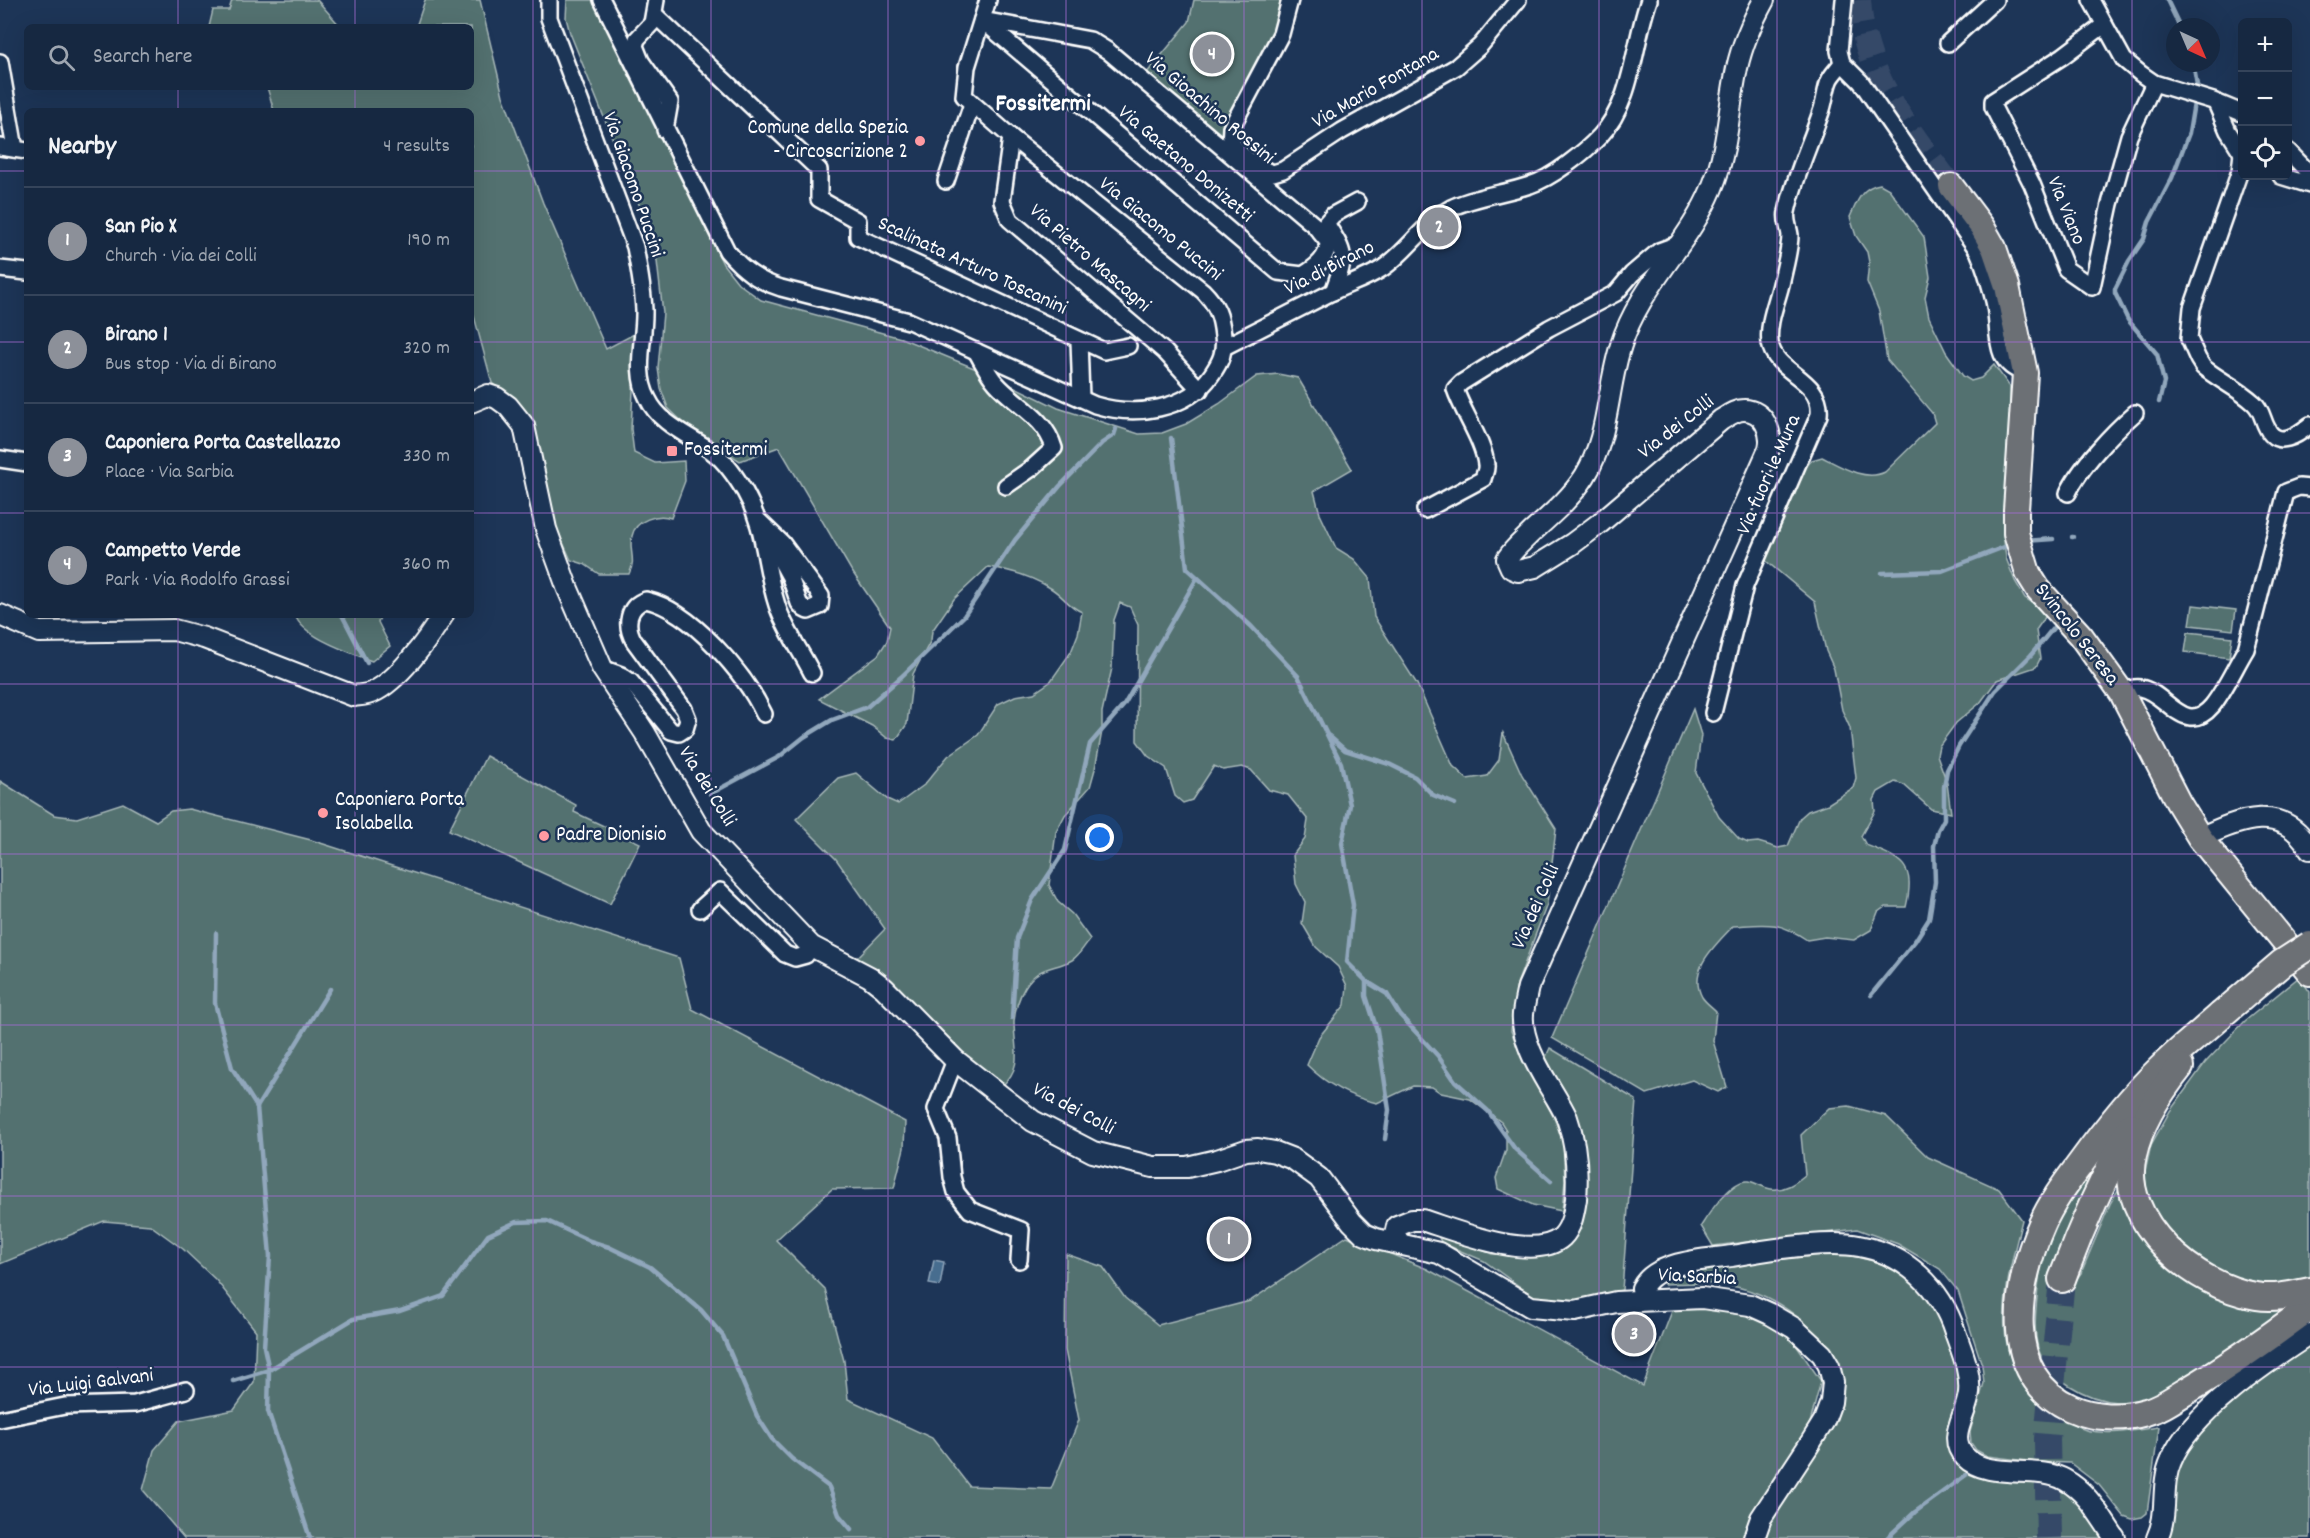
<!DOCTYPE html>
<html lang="en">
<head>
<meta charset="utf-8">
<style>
	:root { --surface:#162841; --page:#1f3048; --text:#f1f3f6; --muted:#9ea6b1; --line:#35445a; --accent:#8c9099 }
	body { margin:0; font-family:Dekko,sans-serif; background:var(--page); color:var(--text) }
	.controls { position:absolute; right:18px; top:18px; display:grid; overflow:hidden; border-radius:9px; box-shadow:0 6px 24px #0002 }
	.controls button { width:54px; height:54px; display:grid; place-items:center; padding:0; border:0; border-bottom:2px solid var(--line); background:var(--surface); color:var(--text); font:30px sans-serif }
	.compass { position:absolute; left:2166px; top:18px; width:54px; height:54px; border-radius:50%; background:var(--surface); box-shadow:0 6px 24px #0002; rotate:136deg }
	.you { position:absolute; left:1100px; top:838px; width:21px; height:21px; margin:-15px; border:4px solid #fff; border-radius:50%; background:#1a73e8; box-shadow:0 0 0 9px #1a73e833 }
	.badge { display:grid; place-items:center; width:39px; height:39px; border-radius:50%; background:var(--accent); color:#fff; font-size:20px; font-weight:700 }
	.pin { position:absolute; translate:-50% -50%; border:3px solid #fff; box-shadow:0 2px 6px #0006 }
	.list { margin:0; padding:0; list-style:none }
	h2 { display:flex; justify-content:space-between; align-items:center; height:78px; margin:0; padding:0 24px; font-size:26px }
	h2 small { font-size:20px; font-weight:400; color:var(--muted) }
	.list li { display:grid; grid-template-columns:39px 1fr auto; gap:18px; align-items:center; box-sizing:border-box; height:108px; padding:0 24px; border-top:2px solid var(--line) }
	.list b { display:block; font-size:22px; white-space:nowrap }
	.list p { margin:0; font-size:20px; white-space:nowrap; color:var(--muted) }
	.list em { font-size:20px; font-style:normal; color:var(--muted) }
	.icon { flex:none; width:33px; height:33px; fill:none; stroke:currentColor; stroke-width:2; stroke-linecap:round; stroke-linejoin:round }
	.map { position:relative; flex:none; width:2310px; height:1538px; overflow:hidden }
	.search { position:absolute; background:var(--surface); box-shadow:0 6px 24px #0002; left:24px; top:24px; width:450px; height:66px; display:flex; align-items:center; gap:15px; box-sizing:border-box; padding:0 21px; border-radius:9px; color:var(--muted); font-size:22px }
	.panel { position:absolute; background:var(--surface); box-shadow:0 6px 24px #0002; left:24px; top:108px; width:450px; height:510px; border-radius:9px }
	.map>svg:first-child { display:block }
</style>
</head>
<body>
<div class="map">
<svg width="2310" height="1538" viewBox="0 0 2310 1538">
	<rect width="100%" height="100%" fill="#1d3557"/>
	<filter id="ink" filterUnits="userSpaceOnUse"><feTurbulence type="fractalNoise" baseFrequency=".0167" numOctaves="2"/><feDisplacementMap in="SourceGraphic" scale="12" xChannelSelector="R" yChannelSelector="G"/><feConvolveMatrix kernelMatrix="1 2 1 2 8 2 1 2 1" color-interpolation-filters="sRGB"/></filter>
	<g filter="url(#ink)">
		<g fill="#527170" stroke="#a8b8b8" stroke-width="1.5">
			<path d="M232,0H317L341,27H209L213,10H229Z"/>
			<path d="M425,0H480L503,96L543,203L606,349L636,333L631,429L634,453L655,463L684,461L685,481L671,518C658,513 635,520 632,536C628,550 637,559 629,574H599L584,564L571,560L556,527L536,432L507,396L492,383L471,305V111H274L267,87H471V27H416Z"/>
			<path d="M567,0H593L598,7L723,264L738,283L761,300L901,338L986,373L1058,408L1139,434L1162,433L1186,424L1219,404L1257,376L1278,374L1298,378L1352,469L1314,491L1320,514L1336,548L1354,559L1370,578L1374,617L1417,684L1453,766L1467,779L1487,776L1499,760L1503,733L1522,775L1556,829L1547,904L1517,984L1511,1031L1520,1053L1554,1118L1563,1142L1565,1181L1562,1211L1533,1205L1498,1189L1496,1178L1506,1150V1130L1501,1122L1470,1099L1441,1093L1432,1087L1413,1086L1377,1103C1350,1097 1327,1085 1307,1065L1319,1037L1345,1005L1347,986L1338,967L1316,947L1302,923L1305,902L1296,884L1293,855L1305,839L1308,820L1288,795L1269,790L1251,770L1242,767L1223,770L1214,766L1192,800L1183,803L1175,796L1166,768L1148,756L1137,741L1138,625L1130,607L1120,603L1114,620L1112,668L1102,712V731L1095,769L1090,787L1065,815L1056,832L1049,885L1058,902L1072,914L1090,939C1085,945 1079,956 1072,960C1053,970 1039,965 1025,987C1019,997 1015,1010 1014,1022C1014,1048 1024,1066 1002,1086L972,1061L910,1000L855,960L885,929L836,859L796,819L838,778L856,773L887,799L898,804L924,785L948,756L978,735L998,704L1015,696L1034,693L1050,682L1071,652L1078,634L1082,612C1069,607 1063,596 1052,589C1033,577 1010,570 988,567L954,599L932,631L931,640L913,674L907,724L896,740L887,738L872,726L819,699L878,655L887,641L890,627L851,570L779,447L740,461L687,426L668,408L661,389L658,368L663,313L655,244L570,33L566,18Z"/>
			<path d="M1194,0H1282L1272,34L1221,137L1146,74L1189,22Z"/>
			<path d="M1880,184L1889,189L1924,237L1930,277L1925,297L1929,317L1946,352L1963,376L1971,381L1981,378L1994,365L2010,387V424L2003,533L2006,558L2015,581L2025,598L2048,613L2036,630L2040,659L2036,667L1997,680L1980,703L1956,723L1939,746L1937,755L1947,783L1951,813L1931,809L1904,785L1895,782L1878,792L1874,800L1875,811L1861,836L1866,845C1902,859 1916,864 1906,907H1885L1878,912L1871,930L1854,940L1825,937L1807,940C1777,920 1766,924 1733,926C1716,945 1687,969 1702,997C1705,1002 1712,1007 1716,1011L1713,1041L1727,1087L1718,1092L1692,1080L1647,1094L1552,1038L1693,709L1701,735L1696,773L1719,817L1739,839L1748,843L1758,842L1778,848L1788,846L1800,818L1808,811L1828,804L1853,788L1856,778L1850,728L1842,710L1834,669L1826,651L1815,602L1765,560L1805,468L1812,460L1822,457C1840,466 1865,482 1885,472L1935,423L1932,413L1887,360L1879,311L1867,282L1869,262L1867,252L1856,236L1850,217C1857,202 1861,187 1880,184Z"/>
			<path d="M2193,605L2236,610L2233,630L2190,625Z"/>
			<path d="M295,615H381L378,622L390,646L372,661C352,653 302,637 295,615Z"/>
			<path d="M2188,632L2232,637L2229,658L2185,652Z"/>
			<path d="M486,756L576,805L574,812L640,843L610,904L449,830Z"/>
			<path d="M0,781L54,815L77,818L123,803L156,821L171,811L189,809L311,840L679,958L692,1009L905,1122L904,1148L894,1188L832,1189L776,1240L825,1289L844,1361L848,1399L932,1438L969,1486L1051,1489L1079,1420L1065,1350L1066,1254L1103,1267L1125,1298L1158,1325L1250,1301L1347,1236L1427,1269L1643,1386L1674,1306L1727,1307L1787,1332L1821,1381L1810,1423L1748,1523L1746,1538H184L143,1490L154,1450L179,1421L234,1410L254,1382L256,1331L216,1280L183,1249L150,1225L104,1221L0,1264Z"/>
			<path d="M2299,977L2310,992V1284L2260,1287L2235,1281L2195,1258L2156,1220L2147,1201L2145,1172L2151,1145L2170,1111L2205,1063L2245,1021Z"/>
			<path d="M1550,1048L1636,1100L1622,1290L1576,1301L1537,1299L1484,1261L1442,1243L1439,1238L1444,1235L1492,1254L1538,1257L1560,1251L1570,1244L1582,1225L1587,1195L1586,1156L1575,1113L1545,1059Z"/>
			<path d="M1849,1106L1886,1116L1928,1157L1999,1189L2022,1220C2004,1291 1982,1368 2058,1414C2067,1419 2080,1430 2090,1431C2113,1435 2136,1430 2159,1427L2147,1513L2142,1517L2132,1519L2124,1516L2099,1485L2070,1463L2036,1462L1987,1456L1976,1450L1971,1443L1970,1432L1984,1383L1982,1365L1958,1291L1940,1269L1898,1244L1857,1229L1713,1246L1701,1226C1709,1213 1732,1179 1748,1181C1756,1182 1763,1188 1771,1189C1785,1191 1795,1183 1805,1175L1801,1135L1829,1108Z"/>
			<path d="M2096,1166L2085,1190L2056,1268L2072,1285L2081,1273L2110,1204L2129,1171L2195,1277L2301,1305L2158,1395C2144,1398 2131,1402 2117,1402C2087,1400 2047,1378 2038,1348C2033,1329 2036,1307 2038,1288C2040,1270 2042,1252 2049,1235C2060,1210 2080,1188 2096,1166Z"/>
			<path d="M1835,1253C1901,1263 1932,1282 1952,1349C1956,1364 1961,1377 1959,1393C1956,1418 1940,1433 1955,1458C1973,1488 2032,1476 2061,1487C2078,1493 2095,1523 2105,1538H1764C1770,1527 1774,1515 1780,1505C1798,1476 1837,1430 1842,1398C1848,1354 1796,1309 1759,1294C1729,1281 1696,1283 1664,1284L1665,1281C1720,1262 1778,1261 1835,1253Z"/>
			<path d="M2310,1344V1538H2168C2179,1516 2170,1489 2179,1466C2197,1421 2270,1372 2310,1344Z"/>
		</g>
		<path fill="#476d8f" stroke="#91a7bc" stroke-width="1.5" d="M934,1260L944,1262L940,1286L929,1284Z"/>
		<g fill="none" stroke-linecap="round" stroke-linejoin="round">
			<g stroke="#91a7bc" stroke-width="4.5">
				<path d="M2167,0L2180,27"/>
				<path d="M2159,402L2164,382L2157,354L2128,320L2115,293V289L2129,261L2144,239L2149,222L2172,178L2189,133L2197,85L2193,63"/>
				<path d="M1171,438L1187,568L1251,626L1298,676L1341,763L1350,805L1342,843L1353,905L1347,962L1366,981L1387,994L1400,1015L1438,1056L1455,1081L1488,1111L1515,1149L1551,1181"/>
				<path d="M2072,537H2073"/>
				<path d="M2025,541L2053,539"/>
				<path d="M1882,573L1942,571L2012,544"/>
				<path d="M342,615L367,663"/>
				<path d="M1329,736L1345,750L1389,764L1415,777L1433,795L1455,804"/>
				<path d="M710,794L779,757L804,737L832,720L867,707L901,677L964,616L1015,540L1060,486L1102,443L1114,435L1116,429"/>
				<path d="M216,933L215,1003L232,1068L257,1107L270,1256L264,1347L269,1370L268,1411L310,1538"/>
				<path d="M1366,981V996L1377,1030L1389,1110L1385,1139"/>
				<path d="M1871,995L1915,941L1929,919L1935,882L1934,846L1938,830L1944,819V787L1947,770L1959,746L1995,691L2031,655L2059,621"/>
				<path d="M1012,1018L1017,938L1032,900L1065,850L1090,744L1124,705L1197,578"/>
				<path d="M257,1107L330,989"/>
				<path d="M233,1381L269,1370L353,1319L400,1311L443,1296L488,1235L516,1222L547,1221L590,1241L609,1247L650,1267L701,1310L723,1336L757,1416L772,1439L792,1459L829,1487L839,1515L851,1529"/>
				<path d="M1887,1538L1915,1512L1966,1475"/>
			</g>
			<path stroke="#344968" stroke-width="24" stroke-dasharray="24 12" stroke-linecap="butt" d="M1859,0C1864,76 1907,128 1951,186"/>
			<path stroke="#344968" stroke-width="26" stroke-dasharray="26 13" stroke-linecap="butt" d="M2049,1538L2047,1439L2062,1279"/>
			<g stroke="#fff" stroke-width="20">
				<g id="minor">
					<path d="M549,0V18L635,247C639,268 643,288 644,310C645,340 633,371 648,399C660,425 692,436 714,453C727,463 736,477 745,492C766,529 764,565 777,605C784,628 801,651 812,673"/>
					<path d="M602,0L727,251C743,270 758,281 781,288L909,321L1095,405C1135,417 1187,411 1212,374C1221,361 1225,352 1223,336C1221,316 1217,305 1203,291L1011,137L964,96L967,67L988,0"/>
					<path d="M656,0L652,23L637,39L635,46L641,61L670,102L665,130"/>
					<path d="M1290,0L1281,34L1231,128C1231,130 1230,137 1231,139C1234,153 1260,169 1273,173L1283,170L1342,131L1456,67L1480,46L1518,0"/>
					<path d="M1844,0L1839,51L1842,63L1861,82L1978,251C1985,267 1990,284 1994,301C2001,329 1990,363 2025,373"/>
					<path d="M2091,0L2124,60L2141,74L2154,83L2213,101L2242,113"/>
					<path d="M654,14L819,170V199L858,221V237L1104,351L1128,346"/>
					<path d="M982,20L1090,40L1108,51L1314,225L1328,242C1328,258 1316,267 1303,275L1278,272Z"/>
					<path d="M2104,25L2063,56L1993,101V107L2032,184L2066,269L2092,287L2110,204L2129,136L2154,83"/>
					<path d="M1948,43L1995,0"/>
					<path d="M0,62L15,149"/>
					<path d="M2216,103L2228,131L2242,153"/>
					<path d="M1011,137L1002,201L1010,220L1165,352L1200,390"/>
					<path d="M0,147L27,151"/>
					<path d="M2288,151L2310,174"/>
					<path d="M2242,153L2240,171L2192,308L2189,339L2198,359L2203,367C2219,380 2239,389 2254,403C2262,410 2262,419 2267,428C2277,449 2298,435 2310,425"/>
					<path d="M2281,176L2310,185"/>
					<path d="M946,181L972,104"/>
					<path d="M0,269L27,272"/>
					<path d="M1333,292C1346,255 1347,256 1326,223L1333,215L1357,202"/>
					<path d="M1079,340L1081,398"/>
					<path d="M1224,347C1259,329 1294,311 1330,293C1348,284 1366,279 1383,268C1408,251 1425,222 1451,208C1475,196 1504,194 1530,185C1552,178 1584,153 1600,136C1634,100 1633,44 1649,0"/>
					<path d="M976,351C982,361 988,374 996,383C1015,405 1045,417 1054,448L1032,468L1006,486"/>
					<path d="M0,459L27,463"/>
					<path d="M2068,493C2080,467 2113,432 2135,413"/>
					<path d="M1425,510L1483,479C1484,474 1487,470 1486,465C1484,442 1463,413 1455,389L1461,383L1549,328L1616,293L1632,274L1659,251L1681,243"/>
					<path d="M759,521L782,543L821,596L820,606L808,611L804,609L799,603L790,577Z"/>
					<path d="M602,668L621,675L631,682L671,731L679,733L685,729L688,719L684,709L634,641C625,626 627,606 646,600C691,610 745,674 764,714"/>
					<path d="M2122,693C2128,690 2133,687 2140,688C2165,691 2185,738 2212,706C2225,690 2235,667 2246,649L2249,638L2286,492L2299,487L2310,488"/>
					<path d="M1713,713L1745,586L1819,415C1823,378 1775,374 1770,343C1767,322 1778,300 1782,280C1785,266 1790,249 1790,235C1789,227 1785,220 1787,212C1794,178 1810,145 1821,112C1825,102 1825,91 1829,81C1831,75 1838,69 1842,63"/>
					<path d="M700,909L720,891L785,954L795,958L806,955L811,946"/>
					<path d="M955,1060L936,1109L948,1138L952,1177L956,1192L970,1210L1021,1230L1019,1260"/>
					<path d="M0,1419L65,1406L135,1404L186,1390"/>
				</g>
			</g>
			<g stroke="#fff" stroke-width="24">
				<g id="tertiary">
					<path d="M471,402L488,395L497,398L508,406L524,426L546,529L567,587L602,668L645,733L701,831L811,946L870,977L884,988L955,1060L1033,1121L1093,1152L1153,1167H1187L1217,1160L1246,1150L1258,1149L1275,1152L1293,1159L1319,1178L1352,1222L1364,1234L1376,1239L1439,1253L1531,1307L1575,1311L1616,1302L1702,1298L1750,1305L1770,1314L1794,1328L1822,1354L1829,1366L1833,1382L1831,1402L1824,1421L1809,1445L1761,1518L1754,1538"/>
					<path d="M0,615L39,632L174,630L204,638L354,696C361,695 367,695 373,692C398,681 429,638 443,615"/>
					<path d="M2200,838C2239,819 2283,802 2310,849"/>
					<path d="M1400,1244L1395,1235L1397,1226L1412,1220H1422C1454,1230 1534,1263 1562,1237C1572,1227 1574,1211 1576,1199C1578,1172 1576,1143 1567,1118C1562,1107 1555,1096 1549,1086C1537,1066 1521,1038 1523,1014C1524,1005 1526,996 1528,987L1769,449C1773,433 1764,410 1744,410C1735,410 1728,416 1721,420L1600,523L1572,544L1535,567L1518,571L1511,568L1507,559C1513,549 1523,541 1532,532C1551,515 1571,498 1585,476C1609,437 1607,388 1621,345C1639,287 1689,244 1712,188C1729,146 1728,110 1737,68C1742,45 1753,20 1764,0"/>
					<path d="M1644,1300L1642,1288C1656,1261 1705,1260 1732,1256C1765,1250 1828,1240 1859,1246C1906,1254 1941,1288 1955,1332C1962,1352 1971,1372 1969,1393C1967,1415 1946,1438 1965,1457C1989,1481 2037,1464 2065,1480C2089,1493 2100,1517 2115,1538"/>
					<path d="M2157,1538C2169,1514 2160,1485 2171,1461C2190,1413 2267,1362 2310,1334"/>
				</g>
			</g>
			<g stroke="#fff" stroke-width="28">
				<path id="primary" d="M1951,186L1982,227L1994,248L2007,286L2025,373L2016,510V533L2028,573L2038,589L2081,636L2122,693L2178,802L2200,838L2310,973"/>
			</g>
			<g stroke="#fff" stroke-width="30">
				<g id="trunk">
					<path d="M2221,1015C2201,1033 2179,1050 2160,1069C2131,1097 2105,1130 2081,1163C2067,1182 2052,1201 2042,1224C2016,1282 1999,1376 2071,1408C2093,1418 2122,1419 2146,1412C2162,1408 2176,1397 2190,1389C2232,1364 2271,1336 2310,1307"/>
					<path d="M2180,1067C2160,1092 2140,1123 2133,1155C2117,1222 2196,1287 2256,1296C2275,1299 2291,1295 2310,1291"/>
					<path d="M2062,1279C2082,1225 2103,1178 2131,1126"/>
				</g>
			</g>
			<use href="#minor" stroke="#1d3557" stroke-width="15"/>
			<use href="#tertiary" stroke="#1d3557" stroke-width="20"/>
			<use href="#primary" stroke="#6c6f75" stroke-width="24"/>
			<use href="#trunk" stroke="#6c6f75" stroke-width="26"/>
			<g stroke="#fff" stroke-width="30" stroke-linecap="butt">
				<path id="trunk-bridge" d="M2221,1015L2282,963L2310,945"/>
			</g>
			<use href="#trunk-bridge" stroke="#6c6f75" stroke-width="26"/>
		</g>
	</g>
	<path fill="none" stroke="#a36bd2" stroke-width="1.5" stroke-opacity="0.55" d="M178,0V27M355,0V27M533,0V1538M711,0V1538M888,0V1538M1066,0V1538M1244,0V1538M1422,0V1538M1599,0V1538M1777,0V1538M1955,0V1538M2132,0V1538M178,87V111M355,87V111M0,171H27M471,171H2242M2288,171H2310M0,342H27M471,342H2310M0,513H27M471,513H2310M178,615V1538M355,615V1538M0,684H2310M0,854H2310M0,1025H2310M0,1196H2310M0,1367H2310"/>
	<g fill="#ff9aa2" stroke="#1d3557" stroke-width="2">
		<circle cx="920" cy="141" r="6"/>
		<rect x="666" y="445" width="12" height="12" rx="3"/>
		<circle cx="323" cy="813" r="6"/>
		<circle cx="544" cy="836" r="6"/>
	</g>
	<g text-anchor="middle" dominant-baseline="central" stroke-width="5" stroke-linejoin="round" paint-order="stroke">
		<g font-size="21" fill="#fff" stroke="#1d3557">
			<text transform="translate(1376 89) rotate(-30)">Via Mario Fontana</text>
			<text transform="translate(1209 109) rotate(40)">Via Gioachino Rossini</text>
			<text transform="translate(1185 165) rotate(40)">Via Gaetano Donizetti</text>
			<text transform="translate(632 185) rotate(71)">Via Giacomo Puccini</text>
			<text transform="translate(2065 211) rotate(68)">Via Viano</text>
			<text transform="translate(1160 230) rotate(39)">Via Giacomo Puccini</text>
			<text transform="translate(1089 259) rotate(41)">Via Pietro Mascagni</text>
			<text transform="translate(972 267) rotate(25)">Scalinata Arturo Toscanini</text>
			<text transform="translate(1330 269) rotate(-27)">Via di Birano</text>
			<text transform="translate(1677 428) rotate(-38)">Via dei Colli</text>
			<text transform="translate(1770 475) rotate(-66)">Via fuori le Mura</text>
			<text transform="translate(2076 635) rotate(52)">Svincolo Seresa</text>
			<text transform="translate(706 787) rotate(58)">Via dei Colli</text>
			<text transform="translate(1537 907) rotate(-66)">Via dei Colli</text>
			<text transform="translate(1073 1110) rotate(28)">Via dei Colli</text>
			<text transform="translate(1697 1278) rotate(3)">Via Sarbia</text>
			<text transform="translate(91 1384) rotate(-7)">Via Luigi Galvani</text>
		</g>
		<g font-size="21" fill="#fff" stroke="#1d3557" text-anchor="start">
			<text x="908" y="129" text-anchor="end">Comune della Spezia<tspan x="908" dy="24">- Circoscrizione 2</tspan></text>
			<text x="684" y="451">Fossitermi</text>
			<text x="335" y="801">Caponiera Porta<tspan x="335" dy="24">Isolabella</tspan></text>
			<text x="556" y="836">Padre Dionisio</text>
		</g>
		<g font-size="24" font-weight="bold" fill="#fff" stroke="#1d3557">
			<text x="1043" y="105">Fossitermi</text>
		</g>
	</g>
</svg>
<div class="controls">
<button>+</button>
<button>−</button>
<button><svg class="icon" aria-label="locate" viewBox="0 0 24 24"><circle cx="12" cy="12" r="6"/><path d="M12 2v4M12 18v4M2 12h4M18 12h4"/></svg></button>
</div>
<svg class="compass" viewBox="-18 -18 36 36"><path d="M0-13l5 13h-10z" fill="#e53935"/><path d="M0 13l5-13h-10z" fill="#9ea6b1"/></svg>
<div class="you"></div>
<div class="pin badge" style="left:1229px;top:1239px">1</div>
<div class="pin badge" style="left:1439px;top:227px">2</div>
<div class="pin badge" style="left:1634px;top:1334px">3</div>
<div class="pin badge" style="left:1212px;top:54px">4</div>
<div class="search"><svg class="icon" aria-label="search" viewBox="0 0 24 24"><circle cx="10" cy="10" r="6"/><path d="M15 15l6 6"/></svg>Search here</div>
<section class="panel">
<h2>Nearby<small>4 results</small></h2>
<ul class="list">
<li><span class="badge">1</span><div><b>San Pio X</b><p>Church · Via dei Colli</p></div><em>190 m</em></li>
<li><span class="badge">2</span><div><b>Birano 1</b><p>Bus stop · Via di Birano</p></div><em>320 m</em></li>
<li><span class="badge">3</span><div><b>Caponiera Porta Castellazzo</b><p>Place · Via Sarbia</p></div><em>330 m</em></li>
<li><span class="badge">4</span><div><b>Campetto Verde</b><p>Park · Via Rodolfo Grassi</p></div><em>360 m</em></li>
</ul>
</section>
</div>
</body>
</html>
